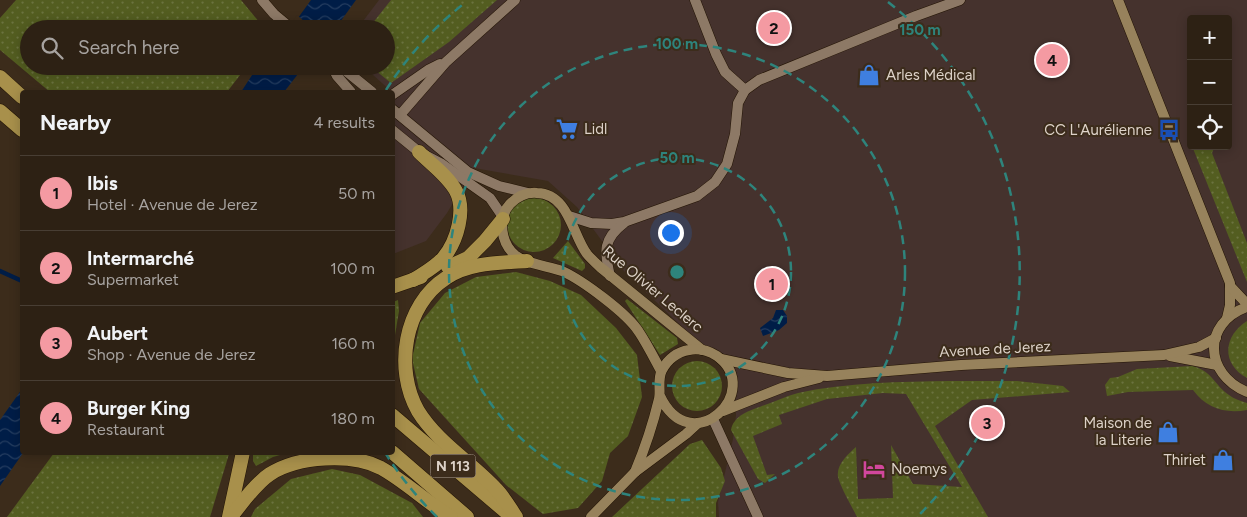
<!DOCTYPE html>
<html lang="en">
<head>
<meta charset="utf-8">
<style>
	:root { --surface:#2d2114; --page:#392e22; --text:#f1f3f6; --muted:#a7a3a0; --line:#483e34; --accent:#f49aa2 }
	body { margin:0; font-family:Figtree,sans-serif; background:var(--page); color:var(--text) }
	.controls { position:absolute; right:15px; top:15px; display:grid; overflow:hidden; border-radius:5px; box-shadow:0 2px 12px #0003 }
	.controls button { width:45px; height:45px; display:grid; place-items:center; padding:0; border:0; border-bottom:1px solid var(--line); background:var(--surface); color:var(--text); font:25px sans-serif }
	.you { position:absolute; left:670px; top:232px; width:18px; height:18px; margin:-12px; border:4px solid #fff; border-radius:50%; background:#1a73e8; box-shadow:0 0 0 8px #1a73e833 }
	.badge { display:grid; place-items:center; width:32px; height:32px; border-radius:50%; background:var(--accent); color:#111; font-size:16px; font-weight:700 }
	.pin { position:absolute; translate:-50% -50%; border:2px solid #fff; box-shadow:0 1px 5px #0006 }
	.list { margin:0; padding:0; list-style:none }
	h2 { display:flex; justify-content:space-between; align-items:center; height:65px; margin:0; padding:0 20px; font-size:21px }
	h2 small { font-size:16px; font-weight:400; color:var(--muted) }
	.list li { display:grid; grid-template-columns:32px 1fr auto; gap:15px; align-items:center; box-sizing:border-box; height:75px; padding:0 20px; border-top:1px solid var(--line) }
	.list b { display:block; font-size:19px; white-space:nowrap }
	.list p { margin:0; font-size:16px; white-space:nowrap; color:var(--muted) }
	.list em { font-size:16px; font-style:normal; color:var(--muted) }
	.icon { flex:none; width:28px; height:28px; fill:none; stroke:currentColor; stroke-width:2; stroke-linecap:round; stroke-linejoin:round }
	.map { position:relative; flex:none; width:1247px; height:517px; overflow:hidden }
	.search { position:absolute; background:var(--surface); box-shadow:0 2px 12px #0003; left:20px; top:20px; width:375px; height:55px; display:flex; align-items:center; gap:12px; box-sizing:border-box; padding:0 18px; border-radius:28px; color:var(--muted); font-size:19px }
	.panel { position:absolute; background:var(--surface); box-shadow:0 2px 12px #0003; left:20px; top:90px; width:375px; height:365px; border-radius:5px }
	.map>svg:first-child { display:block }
</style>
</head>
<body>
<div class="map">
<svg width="1247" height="517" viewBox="0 0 1247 517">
	<defs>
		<pattern id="grass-dots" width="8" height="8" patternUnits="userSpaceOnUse" patternTransform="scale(1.25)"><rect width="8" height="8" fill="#535d20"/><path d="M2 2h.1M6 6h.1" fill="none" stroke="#6b733f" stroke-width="1.8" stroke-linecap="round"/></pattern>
		<pattern id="water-waves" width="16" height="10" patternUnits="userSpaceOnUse" patternTransform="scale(1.25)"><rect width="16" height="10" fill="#001d47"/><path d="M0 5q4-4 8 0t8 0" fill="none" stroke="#253d60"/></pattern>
	</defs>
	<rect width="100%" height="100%" fill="#3c2c1b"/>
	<path fill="#45322d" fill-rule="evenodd" d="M379,0H1247V517H719L718,502L733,439L736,415L734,360L703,347L624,271L577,207L548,181L474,168L447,213L426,241L393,254L392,92L363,66H386V29H357ZM1191,19H1228V146H1191Z"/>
	<g fill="url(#grass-dots)">
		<path d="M16,0H241L265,29H29V66H247L227,92H50L0,50V18Z"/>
		<path d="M391,0H497L449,42L391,83L370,66H386V29H368Z"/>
		<path d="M1192,146H1215L1212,153L1247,243V282Z"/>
		<circle cx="534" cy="225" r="27"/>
		<path d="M568,241L585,264V268L582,271L553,258Z"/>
		<path d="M516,272L550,281L581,295L616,328L637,355L642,397L628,436L610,453L602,481L578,508L543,514L506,485L419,389L412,359L420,323L445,293L476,277Z"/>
		<path d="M627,299L677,338L678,344L660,355L625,301Z"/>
		<path d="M398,300L399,311L393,347V302Z"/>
		<path d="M1247,321V378C1221,364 1223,336 1247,321Z"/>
		<circle cx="697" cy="386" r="25"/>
		<path d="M1192,366C1213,371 1214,385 1229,395C1234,399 1241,401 1247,403V410C1225,414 1206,408 1193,390L1128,392L1107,396L1105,385L1110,378L1118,377L1137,369Z"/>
		<path d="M950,381H1017L1063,386L1070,392L972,400L935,426L988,517H857C852,507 840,486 838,477C836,465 848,454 856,447L858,499L893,498L891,445L913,484L962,487L906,394L883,393L827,399L779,415L782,424L753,436L767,475L775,474L765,483L758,479L731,430C734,415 749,411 762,406C774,402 786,396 798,393C848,382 900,382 950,381Z"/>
		<path d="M702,440L721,468L725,481L716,503V517H612L690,444Z"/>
		<path d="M54,453L229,452V454L210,517H7Z"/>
		<path d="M253,453V452L287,453L273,457L256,466L253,461Z"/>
		<path d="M332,469L360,475L412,503L423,517H251L255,509L291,479Z"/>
	</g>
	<g fill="url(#water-waves)">
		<path d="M311,0H356L335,29H290Z"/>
		<path d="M258,66H301L298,74L284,92H241Z"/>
		<path d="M776,310H783L787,316V323L779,330L763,336L760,328L773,318Z"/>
		<path d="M22,389L23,453L0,486V420Z"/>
	</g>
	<path fill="#3c2c1b" d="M297,15L313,29H288Z"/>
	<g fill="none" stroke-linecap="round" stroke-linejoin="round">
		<path stroke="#001d47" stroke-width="4.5" d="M0,271L22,281"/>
		<g stroke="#231404" stroke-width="11">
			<g id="minor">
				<path d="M695,0L716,54L725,72L745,90"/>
				<path d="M392,95L428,70L440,64"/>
				<path d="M400,115L446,62L515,0"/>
				<path d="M569,216L591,223L612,224L624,222L697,196L715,182L727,164L735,134L738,103L745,90L759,80L916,16L960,0"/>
				<path d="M610,276C604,251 603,239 624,223"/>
				<path d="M713,419L758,517"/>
			</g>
		</g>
		<g stroke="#231404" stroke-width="11">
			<g id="tertiary">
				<path d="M262,0L274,14L292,29"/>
				<path d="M332,66L337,76L351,92"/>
				<path d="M340,66L372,92"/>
				<path d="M392,109L468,172L499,186L528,193"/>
				<path d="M392,130L419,152L442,164L490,198L503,217"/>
			</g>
		</g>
		<g stroke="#231404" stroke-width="11">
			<g id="secondary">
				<path d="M1118,0L1230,283V305L1227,318"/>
				<path d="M1230,286L1247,304"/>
				<path d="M1247,307C1202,323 1204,374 1247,392"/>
				<path d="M1170,356L1217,365"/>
				<path d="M721,359L788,373L827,376L961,365L1164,355L1199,347L1216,338"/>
				<path d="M661,371C654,358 647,344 639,332C627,313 582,280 562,271C548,266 526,264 515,255C501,243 497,218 510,204C518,196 526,192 537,193C569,194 572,234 587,254C591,259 596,263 600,267L702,350"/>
				<path d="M723,411L784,387L819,378"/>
				<path d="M635,472C645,448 653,424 659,399C661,389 657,380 662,370C668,359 677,352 689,350C699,348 709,351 717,356C765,391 691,462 660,396"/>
				<path d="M591,517L635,472L686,434L698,423"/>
			</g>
		</g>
		<g stroke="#231404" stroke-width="15">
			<g id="trunk">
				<path d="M0,77L22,97"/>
				<path d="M0,111L22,130"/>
				<path d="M448,267L468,258L485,241L503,219"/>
				<path d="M413,280C424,273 436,267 444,257C457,241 466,210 456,191C448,176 431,164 419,152"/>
				<path d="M392,287L421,277"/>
				<path d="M392,415L506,512"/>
				<path d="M392,452L467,517"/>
				<path d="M229,517L243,452"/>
				<path d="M231,517C241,504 256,483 270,474C298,456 352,453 381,468C406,482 426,502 451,517"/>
				<path d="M516,517C510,508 504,497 496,489C472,463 437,442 418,411C394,369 404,305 446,278C469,262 501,263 527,261"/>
			</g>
		</g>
		<use href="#minor" stroke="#8d7966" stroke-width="10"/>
		<use href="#tertiary" stroke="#8d7966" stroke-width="10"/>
		<use href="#secondary" stroke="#97825c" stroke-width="10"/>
		<use href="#trunk" stroke="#a8904b" stroke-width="14"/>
	</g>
	<g fill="none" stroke="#2e847c" stroke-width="2.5" stroke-dasharray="9 6">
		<circle cx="677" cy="272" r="114"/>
		<circle cx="677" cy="272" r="228"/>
		<path d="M437 517A343 343 0 0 1 386 454M386 90A343 343 0 0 1 466 2M888 2A343 343 0 0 1 917 517"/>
	</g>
	<defs>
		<g id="shop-bare" transform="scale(1.725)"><path d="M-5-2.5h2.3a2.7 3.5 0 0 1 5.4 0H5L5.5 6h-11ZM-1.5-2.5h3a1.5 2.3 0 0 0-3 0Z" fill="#3f7fe0" stroke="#3c2c1b" stroke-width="2.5" paint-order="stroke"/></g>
		<g id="supermarket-bare" transform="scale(1.725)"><path d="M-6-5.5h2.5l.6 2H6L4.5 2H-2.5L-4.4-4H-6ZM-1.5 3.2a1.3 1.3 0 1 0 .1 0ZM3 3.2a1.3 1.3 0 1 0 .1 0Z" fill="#3f7fe0" stroke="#3c2c1b" stroke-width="2.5" paint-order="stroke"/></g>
		<g id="bus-bare" transform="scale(1.725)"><path d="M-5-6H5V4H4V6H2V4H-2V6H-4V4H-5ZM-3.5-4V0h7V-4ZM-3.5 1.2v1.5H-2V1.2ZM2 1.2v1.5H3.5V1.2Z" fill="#1a4fb4" stroke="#3c2c1b" stroke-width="2.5" paint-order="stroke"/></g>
		<g id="hotel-bare" transform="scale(1.725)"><path d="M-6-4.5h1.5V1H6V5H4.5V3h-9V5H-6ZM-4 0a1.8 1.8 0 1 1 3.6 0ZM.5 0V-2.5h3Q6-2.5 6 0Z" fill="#d1479c" stroke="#3c2c1b" stroke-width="2.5" paint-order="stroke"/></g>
	</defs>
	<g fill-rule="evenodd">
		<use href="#shop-bare" x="869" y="75"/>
		<use href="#supermarket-bare" x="567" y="129"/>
		<use href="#bus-bare" x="1169" y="130"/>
		<use href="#shop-bare" x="1168" y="432"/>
		<use href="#shop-bare" x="1223" y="460"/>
		<use href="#hotel-bare" x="874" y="469"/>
	</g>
	<g text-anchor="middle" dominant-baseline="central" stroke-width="4" stroke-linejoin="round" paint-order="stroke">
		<rect fill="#3c2c1b" stroke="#ada094" stroke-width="1" x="430.5" y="454.5" width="45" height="23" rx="4"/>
		<g font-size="14" font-weight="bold" fill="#ddd2c8">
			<text x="453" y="466">N 113</text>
		</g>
		<g font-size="15" fill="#ddd2c8" stroke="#3c2c1b" text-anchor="start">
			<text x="886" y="75">Arles Médical</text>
			<text x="584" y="129">Lidl</text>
			<text x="1152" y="130" text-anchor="end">CC L'Aurélienne</text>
			<text x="1152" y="423" text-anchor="end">Maison de<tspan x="1152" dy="17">la Literie</tspan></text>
			<text x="1206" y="460" text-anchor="end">Thiriet</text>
			<text x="891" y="469">Noemys</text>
		</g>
		<g font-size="15" fill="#ddd2c8" stroke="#3c2c1b">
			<text transform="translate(653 289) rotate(40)">Rue Olivier Leclerc</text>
			<text transform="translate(995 349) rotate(-3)">Avenue de Jerez</text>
		</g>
	</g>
	<circle cx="677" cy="272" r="8" fill="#2e847c" stroke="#3c2c1b" stroke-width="2.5"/>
	<g font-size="15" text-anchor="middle" font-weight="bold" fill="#2e847c" stroke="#3c2c1b" stroke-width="4" stroke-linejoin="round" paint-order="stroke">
		<text x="920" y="35">150 m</text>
		<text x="677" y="49">100 m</text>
		<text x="677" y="163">50 m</text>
	</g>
</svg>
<div class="controls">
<button>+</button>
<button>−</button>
<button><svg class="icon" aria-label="locate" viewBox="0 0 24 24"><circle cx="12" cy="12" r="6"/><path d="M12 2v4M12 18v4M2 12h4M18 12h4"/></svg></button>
</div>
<div class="you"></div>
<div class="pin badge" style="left:772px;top:284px">1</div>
<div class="pin badge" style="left:774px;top:28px">2</div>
<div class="pin badge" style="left:987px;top:423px">3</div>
<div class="pin badge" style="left:1052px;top:60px">4</div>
<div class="search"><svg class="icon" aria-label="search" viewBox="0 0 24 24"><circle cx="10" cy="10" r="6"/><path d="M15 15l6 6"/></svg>Search here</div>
<section class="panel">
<h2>Nearby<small>4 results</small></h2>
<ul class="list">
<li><span class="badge">1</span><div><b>Ibis</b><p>Hotel · Avenue de Jerez</p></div><em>50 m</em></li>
<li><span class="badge">2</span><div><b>Intermarché</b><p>Supermarket</p></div><em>100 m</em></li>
<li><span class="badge">3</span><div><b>Aubert</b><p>Shop · Avenue de Jerez</p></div><em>160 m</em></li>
<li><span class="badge">4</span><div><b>Burger King</b><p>Restaurant</p></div><em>180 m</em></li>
</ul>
</section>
</div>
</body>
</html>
